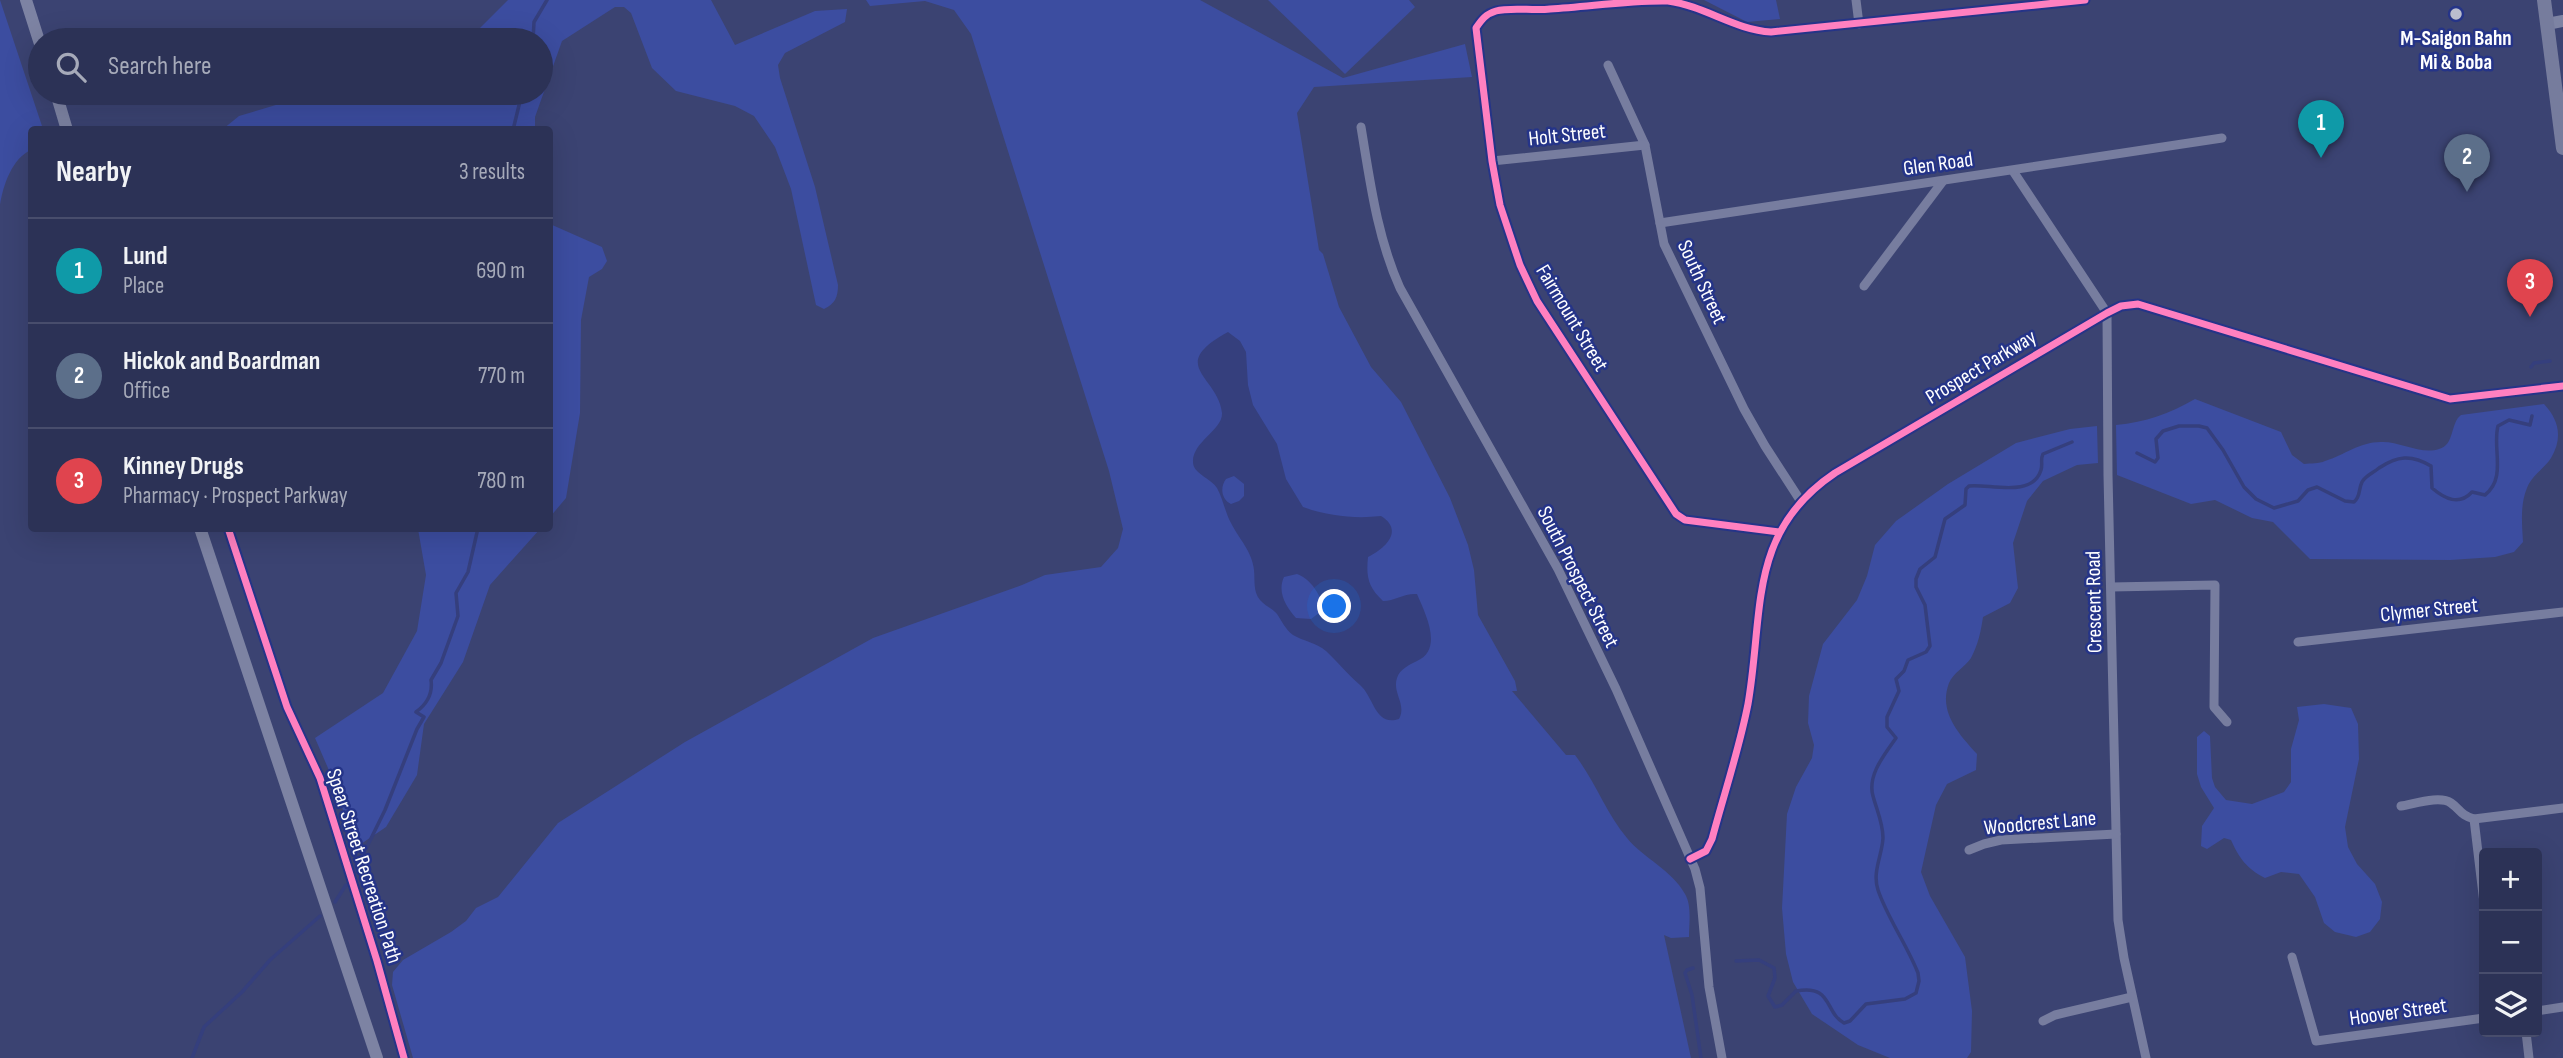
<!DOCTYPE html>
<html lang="en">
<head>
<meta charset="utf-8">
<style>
	:root { --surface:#2c3256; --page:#343a5c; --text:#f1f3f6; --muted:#a6aab9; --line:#484d6c; --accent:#ea580c }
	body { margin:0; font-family:"Sofia Sans Condensed",sans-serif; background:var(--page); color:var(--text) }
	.controls { position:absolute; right:21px; bottom:21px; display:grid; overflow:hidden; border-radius:7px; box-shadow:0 7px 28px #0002 }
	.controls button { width:63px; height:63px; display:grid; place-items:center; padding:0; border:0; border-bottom:2px solid var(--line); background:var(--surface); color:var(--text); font:35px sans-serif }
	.you { position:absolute; left:1335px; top:607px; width:24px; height:24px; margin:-18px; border:5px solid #fff; border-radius:50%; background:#1a73e8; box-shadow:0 0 0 10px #1a73e833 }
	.badge { display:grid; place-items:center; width:46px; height:46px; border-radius:50%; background:var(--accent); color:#fff; font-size:23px; font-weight:700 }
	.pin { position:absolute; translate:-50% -58px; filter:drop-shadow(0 2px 4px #0008) }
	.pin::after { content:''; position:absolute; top:37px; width:24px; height:21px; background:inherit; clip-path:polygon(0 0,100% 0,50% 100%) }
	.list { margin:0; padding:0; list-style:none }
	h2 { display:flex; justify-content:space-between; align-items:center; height:91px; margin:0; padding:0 28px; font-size:30px }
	h2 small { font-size:23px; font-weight:400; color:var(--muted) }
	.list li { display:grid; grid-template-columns:46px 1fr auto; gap:21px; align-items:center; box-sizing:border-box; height:105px; padding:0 28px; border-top:2px solid var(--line) }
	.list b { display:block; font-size:26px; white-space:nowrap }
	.list p { margin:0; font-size:23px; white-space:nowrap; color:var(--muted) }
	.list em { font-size:23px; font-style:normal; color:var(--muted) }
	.icon { flex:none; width:38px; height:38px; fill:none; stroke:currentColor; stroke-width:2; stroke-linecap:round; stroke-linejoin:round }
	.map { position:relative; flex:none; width:2563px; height:1058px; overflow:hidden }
	.search { position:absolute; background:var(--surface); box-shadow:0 7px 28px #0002; left:28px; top:28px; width:525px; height:77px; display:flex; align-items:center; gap:18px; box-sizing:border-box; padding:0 24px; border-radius:38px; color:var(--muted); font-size:26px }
	.panel { position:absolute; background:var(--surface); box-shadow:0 7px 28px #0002; left:28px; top:126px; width:525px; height:406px; border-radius:7px }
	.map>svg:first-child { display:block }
</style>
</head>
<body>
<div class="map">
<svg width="2563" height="1058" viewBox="0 0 2563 1058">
	<rect width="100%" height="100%" fill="#3b4372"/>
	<g fill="#3c4da0">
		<path d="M0,0L43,129L32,130L31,150C12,158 3,186 0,205Z"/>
		<path d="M508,0H711L735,45L815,11L847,9L845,22L785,53L778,65L780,78L815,187L838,285C838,297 835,304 824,309L816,305L791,189L775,147L754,116L735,106L676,91L652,68L631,13L624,7H615L562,41L535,117V129H223L239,116L316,93H541V40H468Z"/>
		<path d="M866,0H1200L1343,78L1465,44L1472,77L1314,87L1297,113L1319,250L1323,254L1339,307L1371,367L1401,402L1450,498L1468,545L1474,570L1478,615L1515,681L1517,691H1512L1566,755H1575C1595,781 1606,813 1627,838C1643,858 1672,870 1685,894C1692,906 1689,923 1689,937L1671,938L1664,935L1691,1058H413L392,985L393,972L403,960L451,932L466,921L476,908L498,897L558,823L685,742L873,638L1022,585L1045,575L1101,567L1118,548L1123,529L1109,471L971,34L954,10L925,1L870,6Z"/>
		<path d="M1268,0H1409L1415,7L1345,74Z"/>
		<path d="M1704,0H1776L1780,19L1747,22Z"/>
		<path d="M550,224L602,247L607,261L602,269L589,277L581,320L580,413L566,498L550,517Z"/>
		<path d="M2195,399L2281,432L2292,455L2304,464C2311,463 2319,464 2325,461C2345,455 2359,442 2381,442C2399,441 2421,455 2439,449C2455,445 2450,423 2461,415L2544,404C2559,420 2563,438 2551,458C2544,469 2532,475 2527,488C2520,504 2522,524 2523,542L2514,552L2495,557L2450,560L2310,559L2273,522L2252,518L2215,500L2191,504L2117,475L2116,425C2146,422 2169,414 2195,399Z"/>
		<path d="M2097,426L2098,463L2077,465L2043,481L2027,501L2013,543L2018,588L2010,603L1983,617C1981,631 1978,645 1971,658C1965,667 1953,673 1949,683C1938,712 1959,734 1977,754L1976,770L1947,784L1936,805L1921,872L1930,896L1965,957L1972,1011L1971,1052L1967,1058H1890L1858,1045L1812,1014L1793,982L1786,954L1782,908L1787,814L1796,787L1812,758L1814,745L1808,723L1809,696L1823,644L1857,600L1867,576L1875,545L1896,521L1948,484L2016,443L2070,429Z"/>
		<path d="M418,529H540L490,585L463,662L424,724L417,775L386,827L355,848L334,782L315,738L383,693L417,631L426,575Z"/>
		<path d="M2324,704L2351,708L2358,724L2359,759L2345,827L2348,847L2357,864L2375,884L2382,902L2380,919L2370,932L2356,937L2335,932L2324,923L2315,897L2299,874L2281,872L2265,878C2247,869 2239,858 2231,840L2224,838L2207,849L2201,846L2202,826L2214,808L2201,787L2197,774V737L2204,731L2210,736L2212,778L2215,787L2226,800L2252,804L2284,792L2291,782V749L2299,720L2297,707Z"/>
	</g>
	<path fill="#353f7d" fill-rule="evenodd" d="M1228,332L1240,341L1246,352L1248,385L1253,405L1277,444L1286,479L1303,507C1328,516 1355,519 1381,516C1405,531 1384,549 1368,557C1366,577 1368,587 1383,601C1395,601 1404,593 1417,594C1425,613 1444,649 1417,661C1409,665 1400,669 1397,678C1392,693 1407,704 1399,719C1375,727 1374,697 1360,685C1347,674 1338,662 1326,651C1317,643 1303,641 1293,635C1285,629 1282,621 1277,614C1272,608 1265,606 1260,600C1253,592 1255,580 1254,570C1252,551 1239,539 1231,523C1225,512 1223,499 1217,488C1211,478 1193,474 1193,462C1192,442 1223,430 1222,413C1218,376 1166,366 1228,332ZM1234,476L1244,484V496L1239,501L1231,504C1221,499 1220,487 1226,479ZM1297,574C1310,578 1323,597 1323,610L1311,619L1296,618C1286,607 1277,592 1284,577Z"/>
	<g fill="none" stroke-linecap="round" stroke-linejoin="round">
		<g stroke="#353f7d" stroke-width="3.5">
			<path d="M533,40L534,22L547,0"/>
			<path d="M513,130L522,93"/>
			<path d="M2531,367L2534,363L2550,361"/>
			<path d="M2137,453L2155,462L2158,458L2156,439L2163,431L2179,426H2199L2207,428L2223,450L2244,487L2256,499L2274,508L2298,501L2308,490L2317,487L2345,501L2354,502C2361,496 2358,490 2362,482C2366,475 2373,473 2379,468C2397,456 2411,454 2431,466L2432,488C2445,499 2459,506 2472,492L2485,495C2507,478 2492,448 2498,426L2509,420L2530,425L2532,416"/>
			<path d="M355,871L385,810L417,729L424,717L416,712C427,704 433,694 431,680L441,663L458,616L456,593L468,572L478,528"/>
			<path d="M335,902L346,885"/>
			<path d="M1736,961L1759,960L1774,968L1775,978L1768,996L1775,1007L1782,1005L1796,991C1833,984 1824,1012 1844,1023L1850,1021L1866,1004L1905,999L1916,993L1919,981L1918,973C1907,945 1887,917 1878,890C1872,872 1882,856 1883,838C1883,823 1877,811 1873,796C1867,775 1885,754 1896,738L1887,727V717L1899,691L1896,679L1904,671L1908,660L1926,652L1930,646L1925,605L1916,587V579L1920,569L1935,557L1945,519L1965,505L1966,489L1969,486C1987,483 2032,499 2041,470C2043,464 2040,460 2043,454L2072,442"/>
			<path d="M1693,968L1687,970L1685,973L1692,995L1701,1058"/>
			<path d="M192,1058L204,1027L242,992L270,960L320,916"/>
		</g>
		<g stroke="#777d9f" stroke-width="9">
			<path d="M1856,0L1859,24"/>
			<path d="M1608,65L1645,145L1664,244L1744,409L1765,446L1800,500"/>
			<path d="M1361,127C1370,181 1377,237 1400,288L1558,569L1616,689L1695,869L1700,888L1709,987L1722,1058"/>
			<path d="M1492,161L1645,145"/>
			<path d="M2013,171L2107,313L2108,475L2118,920L2124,958L2146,1058"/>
			<path d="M1660,223L2222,138"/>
			<path d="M1864,286L1943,181"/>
			<path d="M1779,532L1685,520L1676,514L1537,301L1520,265L1500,205L1492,161L1476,28C1482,19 1486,14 1496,11C1510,7 1534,11 1550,9C1588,7 1630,0 1668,1C1705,6 1735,30 1771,32L2085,0"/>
			<path d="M2111,587L2215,585L2214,707L2227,722"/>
			<path d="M2298,642L2563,612"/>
			<path d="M2401,806C2414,804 2440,795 2451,803C2461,810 2460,815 2474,819L2563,808"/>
			<path d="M2474,819L2484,903"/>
			<path d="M1969,850L1984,844L2001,840L2116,834"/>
			<path d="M1690,859L1706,851L1712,839C1724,794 1739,750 1748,704C1764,612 1747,532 1835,473L2107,313L2121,306L2138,304L2450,399L2563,386"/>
			<path d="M2292,957L2316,1041L2484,1018"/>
			<path d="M2537,1011L2563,1007"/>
			<path d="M2043,1021L2055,1015L2132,997"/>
			<path d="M2526,1032L2529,1058"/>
		</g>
		<g stroke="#7d83a3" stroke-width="12">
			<path d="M26,0L40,44"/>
			<path d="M2547,24L2563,21"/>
			<path d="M56,93L67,130"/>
			<path d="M200,528L377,1058"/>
		</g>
		<path stroke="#767c9d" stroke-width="14" d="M2544,0L2563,148"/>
		<g stroke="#253488" stroke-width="11">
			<g id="cycleway">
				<path d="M228,528L287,707L320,778L377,961L404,1058"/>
				<path d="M1779,532L1685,520L1676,514L1537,301L1520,265L1500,205L1492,161L1476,28C1482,19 1486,14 1496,11C1510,7 1534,11 1550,9C1588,7 1630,0 1668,1C1705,6 1735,30 1771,32L2085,0"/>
				<path d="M1690,859L1706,851L1712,839C1724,794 1739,750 1748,704C1764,612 1747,532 1835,473L2107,313L2121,306L2138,304L2450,399L2563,386"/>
			</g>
		</g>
		<use href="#cycleway" stroke="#ff80c0" stroke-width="7"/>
	</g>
	<circle fill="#babdce" stroke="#253488" stroke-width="2.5" cx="2456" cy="14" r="7"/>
	<g text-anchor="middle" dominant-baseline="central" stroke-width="5" stroke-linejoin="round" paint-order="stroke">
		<g font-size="21" font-weight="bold" fill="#fff" stroke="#253488">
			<text x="2456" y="38">M-Saigon Bahn<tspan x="2456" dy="24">Mi &amp; Boba</tspan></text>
		</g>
		<g font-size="21" fill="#fff" stroke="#253488">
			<text transform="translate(1567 135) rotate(-6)">Holt Street</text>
			<text transform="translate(1938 164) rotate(-8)">Glen Road</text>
			<text transform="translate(1702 282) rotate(65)">South Street</text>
			<text transform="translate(1572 318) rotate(59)">Fairmount Street</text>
			<text transform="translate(1981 367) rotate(-31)">Prospect Parkway</text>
			<text transform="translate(1578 577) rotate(63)">South Prospect Street</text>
			<text transform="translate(2094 602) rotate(-91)">Crescent Road</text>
			<text transform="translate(2429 610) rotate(-6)">Clymer Street</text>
			<text transform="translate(2040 823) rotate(-5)">Woodcrest Lane</text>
			<text transform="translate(364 866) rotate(72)">Spear Street Recreation Path</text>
			<text transform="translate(2398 1012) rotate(-8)">Hoover Street</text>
		</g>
	</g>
</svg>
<div class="controls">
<button>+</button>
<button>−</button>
<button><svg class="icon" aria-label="layers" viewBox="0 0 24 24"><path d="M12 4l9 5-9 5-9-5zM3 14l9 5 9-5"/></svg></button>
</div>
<div class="you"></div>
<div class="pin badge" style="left:2321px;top:158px;background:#0f9aa8">1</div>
<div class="pin badge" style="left:2467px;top:192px;background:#5c6f8a">2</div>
<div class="pin badge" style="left:2530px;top:317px;background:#e0444e">3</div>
<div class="search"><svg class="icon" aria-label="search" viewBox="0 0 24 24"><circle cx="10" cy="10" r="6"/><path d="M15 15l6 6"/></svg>Search here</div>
<section class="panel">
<h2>Nearby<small>3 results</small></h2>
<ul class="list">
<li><span class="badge" style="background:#0f9aa8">1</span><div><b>Lund</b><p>Place</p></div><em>690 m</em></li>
<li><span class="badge" style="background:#5c6f8a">2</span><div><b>Hickok and Boardman</b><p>Office</p></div><em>770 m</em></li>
<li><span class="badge" style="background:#e0444e">3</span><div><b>Kinney Drugs</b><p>Pharmacy · Prospect Parkway</p></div><em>780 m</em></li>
</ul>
</section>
</div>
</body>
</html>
